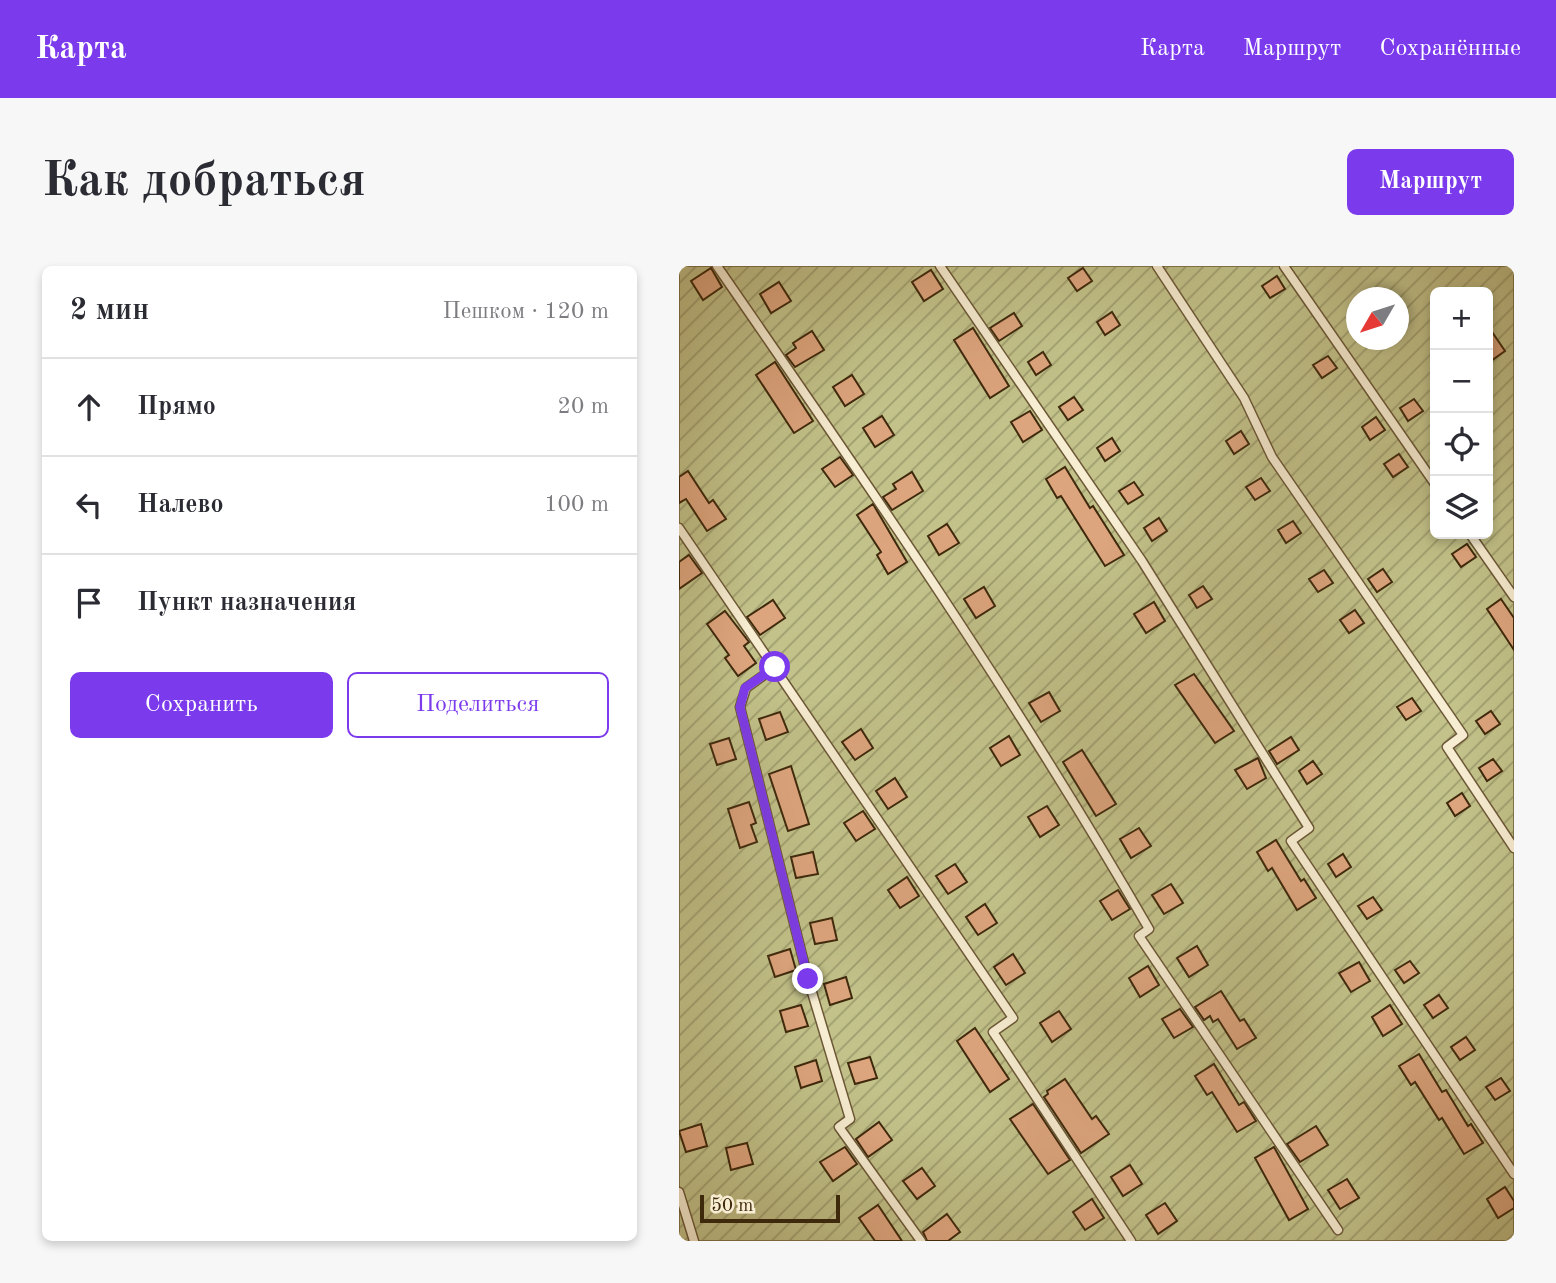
<!DOCTYPE html>
<html lang="ru">
<head>
<meta charset="utf-8">
<style>
	:root { --surface:#fff; --page:#f7f7f7; --text:#2b2b33; --muted:#7c7c81; --line:#e1e1e2; --accent:#7c3aed }
	body { margin:0; font-family:"Old Standard TT",serif; background:var(--page); color:var(--text) }
	.controls { position:absolute; right:21px; top:21px; display:grid; overflow:hidden; border-radius:10px; box-shadow:0 4px 10px #0003 }
	.controls button { width:63px; height:63px; display:grid; place-items:center; padding:0; border:0; border-bottom:2px solid var(--line); background:var(--surface); color:var(--text); font:35px sans-serif }
	.compass { position:absolute; left:667px; top:21px; width:63px; height:63px; border-radius:50%; background:var(--surface); box-shadow:0 4px 10px #0003; rotate:231deg }
	.scale { position:absolute; left:21px; bottom:18px; width:140px; box-sizing:border-box; padding-left:7px; border:4px solid #3f290c; border-top:0; font-size:19px; line-height:24px; white-space:nowrap; color:#3f290c; -webkit-text-stroke:5px #f7edd2; paint-order:stroke }
	.stop { position:absolute; width:21px; height:21px; margin:-16px; border:5px solid #7c3aed; border-radius:50%; background:#fff }
	.stop.end { background:#7c3aed; border-color:#fff; box-shadow:0 2px 7px #0008 }
	.list { margin:0; padding:0; list-style:none }
	h2 { display:flex; justify-content:space-between; align-items:center; height:91px; margin:0; padding:0 28px; font-size:30px }
	h2 small { font-size:23px; font-weight:400; color:var(--muted) }
	.list li { display:grid; grid-template-columns:46px 1fr auto; gap:21px; align-items:center; box-sizing:border-box; height:98px; padding:0 28px; border-top:2px solid var(--line) }
	.list b { display:block; font-size:26px; white-space:nowrap }
	.list em { font-size:23px; font-style:normal; color:var(--muted) }
	.actions { display:flex; gap:14px; padding:21px 28px }
	.actions a { flex:1; padding:16px 0; border:2px solid var(--accent); border-radius:10px; text-align:center; font-size:24px; color:var(--accent) }
	.actions .main { background:var(--accent); color:#fff }
	.icon { flex:none; width:38px; height:38px; fill:none; stroke:currentColor; stroke-width:2; stroke-linecap:round; stroke-linejoin:round }
	.map { position:relative; flex:none; width:835px; height:975px; overflow:hidden; border-radius:10px }
	header { display:flex; align-items:center; gap:42px; box-sizing:border-box; height:98px; padding:0 35px; background:var(--accent); color:#fff }
	header strong { font-size:33px }
	nav { display:flex; gap:38px; margin-inline-start:auto; font-size:24px }
	.intro { display:flex; align-items:center; justify-content:space-between; box-sizing:border-box; height:168px; padding:0 42px }
	h1 { margin:0; font-size:49px }
	.button { padding:18px 32px; border-radius:10px; background:var(--accent); color:#fff; font-size:24px; font-weight:700 }
	main { display:flex; gap:42px; padding:0 42px }
	aside { flex:1; background:var(--surface); border-radius:10px; box-shadow:0 4px 10px #0003 }
	.map>svg:first-child { display:block }
</style>
</head>
<body>
<header>
<strong>Карта</strong>
<nav><a>Карта</a><a>Маршрут</a><a>Сохранённые</a></nav>
</header>
<div class="intro"><h1>Как добраться</h1><a class="button">Маршрут</a></div>
<main>
<aside>
<h2>2 мин<small>Пешком · 120 m</small></h2>
<ul class="list">
<li><svg class="icon" aria-label="ahead" viewBox="0 0 24 24"><path d="M12 20V5M6 11l6-6 6 6"/></svg><div><b>Прямо</b></div><em>20 m</em></li>
<li><svg class="icon" aria-label="left" viewBox="0 0 24 24"><path d="M17 20v-9H6M10 6l-5 5 5 5"/></svg><div><b>Налево</b></div><em>100 m</em></li>
<li><svg class="icon" aria-label="arrive" viewBox="0 0 24 24"><path d="M6 21V4h12l-3 4 3 4H6"/></svg><div><b>Пункт назначения</b></div></li>
</ul>
<div class="actions"><a class="main">Сохранить</a><a>Поделиться</a></div>
</aside>
<div class="map">
<svg width="835" height="975" viewBox="0 0 835 975">
	<defs>
		<pattern id="garden-furrows" width="10" height="10" patternUnits="userSpaceOnUse" patternTransform="scale(1.75)"><rect width="10" height="10" fill="#c2c28a"/><path d="M-1 1l2-2M0 10L10 0M9 11l2-2" fill="none" stroke="#9f9e6f"/></pattern>
	</defs>
	<rect width="100%" height="100%" fill="#f3e4b9"/>
	<filter id="stains"><feTurbulence type="fractalNoise" baseFrequency=".00286" numOctaves="4"/><feColorMatrix values="0 0 0 0 .2 0 0 0 0 .09 0 0 0 0 .02 0 0 0 .5 -.17"/></filter>
	<radialGradient id="worn" r=".72"><stop offset=".6" stop-color="#630" stop-opacity="0"/><stop offset="1" stop-color="#630" stop-opacity=".3"/></radialGradient>
	<path fill="url(#garden-furrows)" stroke="#80764b" stroke-width="2" fill-rule="evenodd" d="M0,0H835V975H0ZM756,26H809V268H756ZM678,32H720V74H678Z"/>
	<g fill="#dda57e" stroke="#3f290c" stroke-width="2">
		<path d="M32,2L43,21L24,34L12,15Z"/>
		<path d="M404,2L413,15L398,25L389,12Z"/>
		<path d="M252,4L264,23L245,35L233,16Z"/>
		<path d="M598,10L606,23L591,32L583,20Z"/>
		<path d="M100,16L112,35L92,47L81,28Z"/>
		<path d="M433,46L441,59L426,69L418,56Z"/>
		<path d="M335,47L343,60L320,75L311,62Z"/>
		<path d="M809,60L826,85L809,97Z"/>
		<path d="M294,62L330,120L311,132L275,74Z"/>
		<path d="M133,65L145,84L116,101L107,89L117,82L114,77Z"/>
		<path d="M364,86L372,99L357,109L349,96Z"/>
		<path d="M649,90L658,102L643,112L634,99Z"/>
		<path d="M96,96L134,155L115,167L77,109Z"/>
		<path d="M173,109L185,128L166,140L154,121Z"/>
		<path d="M395,131L404,144L389,154L380,141Z"/>
		<path d="M735,133L744,145L729,155L721,142Z"/>
		<path d="M351,145L363,164L344,176L332,156Z"/>
		<path d="M203,150L215,169L196,181L184,162Z"/>
		<path d="M697,151L706,164L691,174L683,161Z"/>
		<path d="M562,165L570,178L555,188L547,175Z"/>
		<path d="M433,172L441,185L426,195L418,182Z"/>
		<path d="M720,188L729,201L714,211L705,198Z"/>
		<path d="M161,191L174,209L156,221L143,203Z"/>
		<path d="M386,201L411,242L414,240L445,289L426,300L382,230L378,232L367,213Z"/>
		<path d="M9,205L30,237L34,234L47,253L28,265L7,233L0,237V211Z"/>
		<path d="M233,206L244,225L213,244L204,231L217,223L214,218Z"/>
		<path d="M582,212L591,225L576,234L567,221Z"/>
		<path d="M455,216L464,229L449,238L440,225Z"/>
		<path d="M194,238L228,296L209,308L198,289L202,286L178,249Z"/>
		<path d="M480,252L488,265L473,275L465,262Z"/>
		<path d="M614,255L622,267L607,277L599,264Z"/>
		<path d="M268,258L280,277L260,289L249,270Z"/>
		<path d="M788,278L797,291L782,301L773,288Z"/>
		<path d="M10,289L23,307L0,323V296Z"/>
		<path d="M704,303L713,316L698,326L689,313Z"/>
		<path d="M645,304L654,317L639,326L630,313Z"/>
		<path d="M524,320L533,333L518,342L510,329Z"/>
		<path d="M305,321L316,340L297,352L285,333Z"/>
		<path d="M822,333L835,352V384L808,343Z"/>
		<path d="M94,334L106,352L81,369L68,351Z"/>
		<path d="M475,336L486,355L467,367L455,348Z"/>
		<path d="M676,344L685,357L670,367L661,354Z"/>
		<path d="M46,345L70,376L65,380L77,397L59,410L46,392L50,389L28,358Z"/>
		<path d="M515,408L555,465L536,477L496,419Z"/>
		<path d="M370,426L381,445L362,456L350,437Z"/>
		<path d="M733,432L742,445L727,454L718,441Z"/>
		<path d="M812,445L821,458L806,468L797,455Z"/>
		<path d="M101,446L109,466L87,474L80,453Z"/>
		<path d="M182,463L194,482L176,494L163,476Z"/>
		<path d="M330,470L341,489L322,500L311,482Z"/>
		<path d="M612,471L620,484L598,498L590,485Z"/>
		<path d="M50,472L57,493L38,499L31,478Z"/>
		<path d="M403,484L437,538L417,550L384,496Z"/>
		<path d="M579,492L587,512L568,523L556,504Z"/>
		<path d="M814,493L823,505L808,515L800,502Z"/>
		<path d="M634,495L643,508L628,518L620,505Z"/>
		<path d="M112,500L130,558L109,565L90,508Z"/>
		<path d="M216,512L228,531L209,543L197,525Z"/>
		<path d="M783,527L791,540L776,550L768,537Z"/>
		<path d="M70,536L77,557L72,559L78,576L61,582L49,543Z"/>
		<path d="M368,540L380,559L361,571L349,551Z"/>
		<path d="M184,545L196,563L177,575L165,557Z"/>
		<path d="M460,562L472,580L452,592L441,573Z"/>
		<path d="M597,574L622,615L625,613L637,632L618,644L593,602L589,605L578,586Z"/>
		<path d="M134,586L139,608L117,612L112,591Z"/>
		<path d="M664,588L672,601L657,611L649,598Z"/>
		<path d="M276,598L288,616L269,628L257,610Z"/>
		<path d="M228,611L240,630L221,642L209,624Z"/>
		<path d="M492,618L504,637L485,648L473,629Z"/>
		<path d="M439,624L451,643L433,654L421,635Z"/>
		<path d="M694,631L703,644L688,653L679,640Z"/>
		<path d="M306,638L318,657L299,669L287,651Z"/>
		<path d="M153,652L158,674L136,678L131,657Z"/>
		<path d="M518,680L529,699L510,711L498,692Z"/>
		<path d="M111,683L117,704L96,711L89,690Z"/>
		<path d="M334,688L346,707L327,719L315,701Z"/>
		<path d="M731,695L740,707L725,717L716,704Z"/>
		<path d="M680,696L691,715L672,726L660,707Z"/>
		<path d="M469,700L480,719L461,731L450,712Z"/>
		<path d="M167,711L173,732L151,739L145,718Z"/>
		<path d="M542,725L561,755L565,753L577,772L558,783L539,753L534,756L531,750L525,754L516,741Z"/>
		<path d="M760,729L769,742L754,752L745,739Z"/>
		<path d="M122,739L129,760L107,766L101,745Z"/>
		<path d="M711,739L723,758L704,770L693,751Z"/>
		<path d="M501,743L514,761L495,772L483,753Z"/>
		<path d="M380,745L392,763L373,776L361,757Z"/>
		<path d="M296,762L330,813L311,826L278,775Z"/>
		<path d="M787,771L796,784L781,794L772,781Z"/>
		<path d="M740,788L763,826L767,824L789,860L792,858L804,877L785,888L763,852L760,854L736,816L732,819L720,800Z"/>
		<path d="M191,791L198,812L176,818L169,797Z"/>
		<path d="M137,794L143,815L122,822L116,801Z"/>
		<path d="M535,798L560,839L565,836L577,855L558,866L533,826L528,829L516,810Z"/>
		<path d="M822,812L831,825L816,834L807,821Z"/>
		<path d="M386,813L413,853L417,850L430,868L402,887L365,831L369,828L368,825Z"/>
		<path d="M354,838L391,894L369,908L331,853Z"/>
		<path d="M200,856L213,874L189,891L177,873Z"/>
		<path d="M22,858L28,880L7,886L0,865Z"/>
		<path d="M637,860L649,879L621,896L608,878Z"/>
		<path d="M68,877L74,898L52,904L47,882Z"/>
		<path d="M166,881L178,898L154,915L141,896Z"/>
		<path d="M595,881L629,943L610,954L576,892Z"/>
		<path d="M451,899L463,918L444,930L432,911Z"/>
		<path d="M243,902L256,920L238,933L224,915Z"/>
		<path d="M668,913L680,932L661,943L649,924Z"/>
		<path d="M826,921L835,935V942L819,952L808,933Z"/>
		<path d="M413,933L425,952L406,964L394,946Z"/>
		<path d="M486,937L498,955L479,968L467,949Z"/>
		<path d="M199,939L223,975H196L180,952Z"/>
		<path d="M268,948L281,966L269,975H248L244,966Z"/>
	</g>
	<g fill="none" stroke-linecap="round" stroke-linejoin="round">
		<g stroke="#6c5837" stroke-width="11">
			<g id="service">
				<path d="M38,0C188,217 338,434 470,663L460,670L659,964"/>
				<path d="M261,0L463,295L630,562L612,575L835,908"/>
				<path d="M478,0L565,132L593,191L784,469L768,481L835,582"/>
				<path d="M605,0L756,218"/>
				<path d="M0,262L334,752L314,766L452,975"/>
				<path d="M791,268L835,331"/>
				<path d="M96,401L67,422L61,441L129,713L171,853L160,861L242,975"/>
				<path d="M0,926L15,975"/>
			</g>
		</g>
		<use href="#service" stroke="#f7edd2" stroke-width="8"/>
	</g>
	<g fill="none" stroke-linecap="round" stroke-linejoin="round">
		<path stroke="#7c3aed" stroke-width="9" d="M96,401L66,422L61,441L129,713"/>
	</g>
	<rect width="100%" height="100%" filter="url(#stains)"/>
	<rect width="100%" height="100%" fill="url(#worn)"/>
</svg>
<div class="controls">
<button>+</button>
<button>−</button>
<button><svg class="icon" aria-label="locate" viewBox="0 0 24 24"><circle cx="12" cy="12" r="6"/><path d="M12 2v4M12 18v4M2 12h4M18 12h4"/></svg></button>
<button><svg class="icon" aria-label="layers" viewBox="0 0 24 24"><path d="M12 4l9 5-9 5-9-5zM3 14l9 5 9-5"/></svg></button>
</div>
<svg class="compass" viewBox="-18 -18 36 36"><path d="M0-13l5 13h-10z" fill="#e53935"/><path d="M0 13l5-13h-10z" fill="#7c7c81"/></svg>
<div class="scale">50 m</div>
<div class="stop" style="left:96px;top:401px"></div>
<div class="stop end" style="left:129px;top:713px"></div>
</div>
</main>
</body>
</html>
